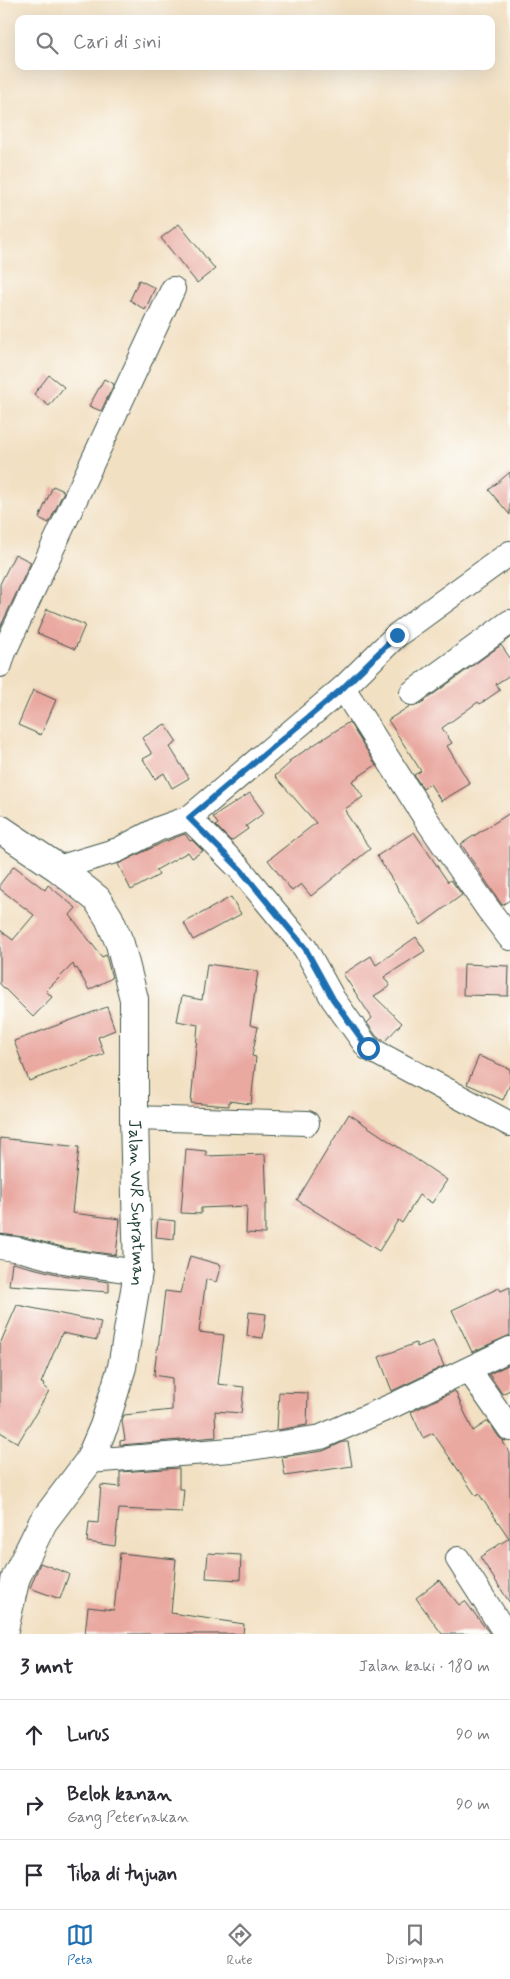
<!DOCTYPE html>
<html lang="id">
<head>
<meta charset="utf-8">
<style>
	:root { --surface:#fff; --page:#f2f2f3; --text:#2b2b33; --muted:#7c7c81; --line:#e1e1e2; --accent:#1f6fb2 }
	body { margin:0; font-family:Mynerve,sans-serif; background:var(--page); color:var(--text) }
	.stop { position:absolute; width:15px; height:15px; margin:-11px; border:4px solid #1f6fb2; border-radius:50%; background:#fff }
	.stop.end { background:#1f6fb2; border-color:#fff; box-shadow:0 1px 5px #0008 }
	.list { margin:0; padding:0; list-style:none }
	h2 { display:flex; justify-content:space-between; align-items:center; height:65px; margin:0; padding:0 20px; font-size:21px }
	h2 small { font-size:16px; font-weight:400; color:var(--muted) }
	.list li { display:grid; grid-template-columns:32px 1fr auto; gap:15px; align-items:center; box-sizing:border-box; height:70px; padding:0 20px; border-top:1px solid var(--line) }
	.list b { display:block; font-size:19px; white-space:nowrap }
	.list p { margin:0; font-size:16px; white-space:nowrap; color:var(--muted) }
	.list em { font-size:16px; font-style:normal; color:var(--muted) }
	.icon { flex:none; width:28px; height:28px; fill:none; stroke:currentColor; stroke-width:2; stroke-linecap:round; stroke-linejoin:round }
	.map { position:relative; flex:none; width:510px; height:1634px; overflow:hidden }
	.search { position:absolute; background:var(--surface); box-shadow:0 5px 20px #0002; left:15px; right:15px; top:15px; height:55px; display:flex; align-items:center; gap:12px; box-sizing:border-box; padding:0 18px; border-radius:10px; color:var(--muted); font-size:19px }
	.sheet { height:275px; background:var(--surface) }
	nav { display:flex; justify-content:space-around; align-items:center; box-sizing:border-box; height:70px; border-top:1px solid var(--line); background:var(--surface); font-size:14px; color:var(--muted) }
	nav a { display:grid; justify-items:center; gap:2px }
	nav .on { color:var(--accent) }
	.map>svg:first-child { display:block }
</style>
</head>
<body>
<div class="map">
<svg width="510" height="1634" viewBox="0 0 510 1634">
	<rect width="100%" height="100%" fill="#fdfcf7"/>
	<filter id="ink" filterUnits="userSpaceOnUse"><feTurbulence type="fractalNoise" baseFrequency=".02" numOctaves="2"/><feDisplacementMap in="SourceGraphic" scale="10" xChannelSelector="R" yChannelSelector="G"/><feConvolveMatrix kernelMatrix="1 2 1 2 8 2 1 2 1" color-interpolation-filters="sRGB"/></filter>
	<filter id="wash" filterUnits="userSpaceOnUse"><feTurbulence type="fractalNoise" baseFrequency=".0096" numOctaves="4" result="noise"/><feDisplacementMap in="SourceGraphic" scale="20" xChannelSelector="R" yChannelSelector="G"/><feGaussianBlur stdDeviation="1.12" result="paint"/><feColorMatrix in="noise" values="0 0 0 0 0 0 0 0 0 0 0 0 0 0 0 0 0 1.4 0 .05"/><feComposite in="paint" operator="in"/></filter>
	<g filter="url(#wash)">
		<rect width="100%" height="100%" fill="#f2e0c3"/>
		<g id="blocks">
			<g fill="#e9a9a1">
				<path d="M179,224L215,269L197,283L161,238Z"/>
				<path d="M139,280L155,288L145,310L130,300Z"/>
				<path d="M49,375L64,387L49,406L34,394Z"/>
				<path d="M104,379L114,384L101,411L89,406Z"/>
				<path d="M510,472V515L489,490Z"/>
				<path d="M53,486L64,491L49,523L39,518Z"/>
				<path d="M15,554L31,562L0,628V584Z"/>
				<path d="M47,609L85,625L75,649L37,633Z"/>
				<path d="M501,645L510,658V675L496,684L500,690L480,704L478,702L442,728L452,743L447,746L470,784L441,801L430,784L423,789L414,775L421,771L388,720L410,706L420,704Z"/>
				<path d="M33,690L56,700L41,735L18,725Z"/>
				<path d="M349,722L376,765L352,781L363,797L345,809L347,811L346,813L370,849L311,896L301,884L292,891L268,860L316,823L275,776L290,763L289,761Z"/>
				<path d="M165,724L177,742L170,747L189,778L172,788L164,773L155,779L143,759L152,754L142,738Z"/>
				<path d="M250,793L264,813L246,826L248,829L231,841L216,826L218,824L213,817Z"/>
				<path d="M510,813V900L502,905L461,844Z"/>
				<path d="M414,832L448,882L451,880L462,895L421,925L377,856Z"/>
				<path d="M185,834L190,841L192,840L203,851L192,858L188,852L156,870L159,875L131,890L118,864L164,842Z"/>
				<path d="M14,866L45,890L48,885L76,908L70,915L102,957L106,955L112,978L89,990L77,968L75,969L73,964L46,991L52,997L33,1017L0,984V930L13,940L34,915L0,889V884Z"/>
				<path d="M231,897L241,914L193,940L184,923Z"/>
				<path d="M416,937L425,951L384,977L390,986L374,996L402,1023L385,1041L377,1037L367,1023L372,1018L343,974L371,956L376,965Z"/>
				<path d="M207,964L258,971L250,1025L258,1027L252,1056L256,1057L251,1104L229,1101V1106L191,1103L198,1025L177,1021L182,996L202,1000Z"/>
				<path d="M464,964L509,966L508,996L463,995Z"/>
				<path d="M107,1007L115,1030L98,1037L104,1054L29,1081L14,1041Z"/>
				<path d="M479,1056L510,1069V1084L503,1100L467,1084Z"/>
				<path d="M349,1114L447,1180L432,1203L419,1195L402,1223L398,1220L379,1251L297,1200Z"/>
				<path d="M0,1138L79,1147L72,1213L120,1219L116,1255L66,1248L24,1237L0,1234Z"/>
				<path d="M186,1149L206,1151V1156L265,1154L267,1205H265V1234L246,1233L247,1206L201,1208V1214L181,1213Z"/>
				<path d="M158,1219L175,1221L174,1239L156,1237Z"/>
				<path d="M190,1256L221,1265L216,1282L206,1279L199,1332L224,1335L218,1384L244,1387L241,1413L215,1411L216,1437L120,1445V1441L125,1440L122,1421L124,1415L172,1410V1378L154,1375L157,1349H158L165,1291L180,1293Z"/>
				<path d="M12,1263L61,1275L109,1282V1292L9,1285Z"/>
				<path d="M510,1287V1335L472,1352L452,1310L499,1288L501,1291Z"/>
				<path d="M17,1305L101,1322L97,1340L62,1333L41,1383L44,1384L43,1386L49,1391L18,1443L0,1432V1344Z"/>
				<path d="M249,1312L266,1314L263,1338L247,1336Z"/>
				<path d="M433,1341L444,1366L392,1391L379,1357L416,1343L417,1347Z"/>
				<path d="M510,1364V1390L502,1394L489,1374Z"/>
				<path d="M455,1391L473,1431L488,1421L499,1437L504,1441L503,1442L510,1453V1603L480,1557L509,1538L479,1494L476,1496L433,1433L423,1438L411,1412Z"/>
				<path d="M279,1392L308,1393L307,1425L277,1430Z"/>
				<path d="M343,1442H348L352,1466L285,1476L282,1457L323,1451Z"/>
				<path d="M179,1468V1489H184L182,1512L119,1509L115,1546L87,1542L89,1522L98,1523L101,1485L120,1487V1472Z"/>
				<path d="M120,1553L176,1559L171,1613L244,1624L243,1634H85L88,1607L114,1610Z"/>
				<path d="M208,1553L241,1555L240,1580L206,1578Z"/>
				<path d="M40,1563L69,1574L60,1599L30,1588Z"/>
				<path d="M439,1580L459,1605L465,1601L490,1634H442L416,1598Z"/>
			</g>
		</g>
	</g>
	<g filter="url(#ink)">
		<use href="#blocks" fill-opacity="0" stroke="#3f5549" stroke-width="1"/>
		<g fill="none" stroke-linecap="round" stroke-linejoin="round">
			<g stroke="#3f5549" stroke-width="26">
				<g id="minor">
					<path d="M0,665L4,652L173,289"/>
					<path d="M343,688L426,819L488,909L510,938"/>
					<path d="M412,693L510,622"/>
					<path d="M189,818L240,869L305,948L333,999L368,1048L510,1124"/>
					<path d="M58,868L118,850L158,829L189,818L343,688L397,635L510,553"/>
					<path d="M134,1118L307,1123"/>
					<path d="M0,1247L21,1250L63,1261L138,1272"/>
					<path d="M469,1370L510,1429"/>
					<path d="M89,1461L244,1449L321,1437L396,1404L510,1349"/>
					<path d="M458,1559L506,1634"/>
				</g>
			</g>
			<g stroke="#3f5549" stroke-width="30">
				<g id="trunk">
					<path id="s1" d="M0,829L58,868L97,899L109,918L120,944L134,999V1118L138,1272L122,1367L104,1426L89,1461L43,1522L16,1577L3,1634"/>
				</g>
			</g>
			<use href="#minor" stroke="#fff" stroke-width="24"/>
			<use href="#trunk" stroke="#fff" stroke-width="28"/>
		</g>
	</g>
	<g fill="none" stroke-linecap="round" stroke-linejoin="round" filter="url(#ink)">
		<path stroke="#1f6fb2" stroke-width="6" d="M368,1048L333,999L305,948L240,869L189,818L343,688L397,635"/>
	</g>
	<g text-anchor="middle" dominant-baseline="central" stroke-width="5" stroke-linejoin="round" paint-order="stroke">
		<g font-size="18" fill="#1f3d34" stroke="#fdfcf7">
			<text stroke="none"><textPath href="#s1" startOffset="431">Jalan WR Supratman</textPath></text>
		</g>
	</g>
</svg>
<div class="stop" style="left:368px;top:1048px"></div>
<div class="stop end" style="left:397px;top:635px"></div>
<div class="search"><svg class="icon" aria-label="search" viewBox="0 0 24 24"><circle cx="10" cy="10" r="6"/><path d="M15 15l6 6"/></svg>Cari di sini</div>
</div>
<section class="sheet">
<h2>3 mnt<small>Jalan kaki · 180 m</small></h2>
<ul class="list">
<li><svg class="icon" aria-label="ahead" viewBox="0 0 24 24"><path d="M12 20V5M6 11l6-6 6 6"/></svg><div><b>Lurus</b></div><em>90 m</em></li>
<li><svg class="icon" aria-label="right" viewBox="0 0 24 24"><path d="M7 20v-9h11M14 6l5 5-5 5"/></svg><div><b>Belok kanan</b><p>Gang Peternakan</p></div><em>90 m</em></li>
<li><svg class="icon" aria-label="arrive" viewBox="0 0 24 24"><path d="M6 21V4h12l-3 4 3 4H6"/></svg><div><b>Tiba di tujuan</b></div></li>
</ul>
</section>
<nav>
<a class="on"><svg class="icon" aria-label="map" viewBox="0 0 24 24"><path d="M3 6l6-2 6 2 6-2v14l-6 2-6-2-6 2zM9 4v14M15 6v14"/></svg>Peta</a>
<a><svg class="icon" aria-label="directions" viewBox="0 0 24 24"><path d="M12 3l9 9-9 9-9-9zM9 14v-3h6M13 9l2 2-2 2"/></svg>Rute</a>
<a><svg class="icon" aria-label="saved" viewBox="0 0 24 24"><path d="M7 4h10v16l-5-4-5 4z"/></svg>Disimpan</a>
</nav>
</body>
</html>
